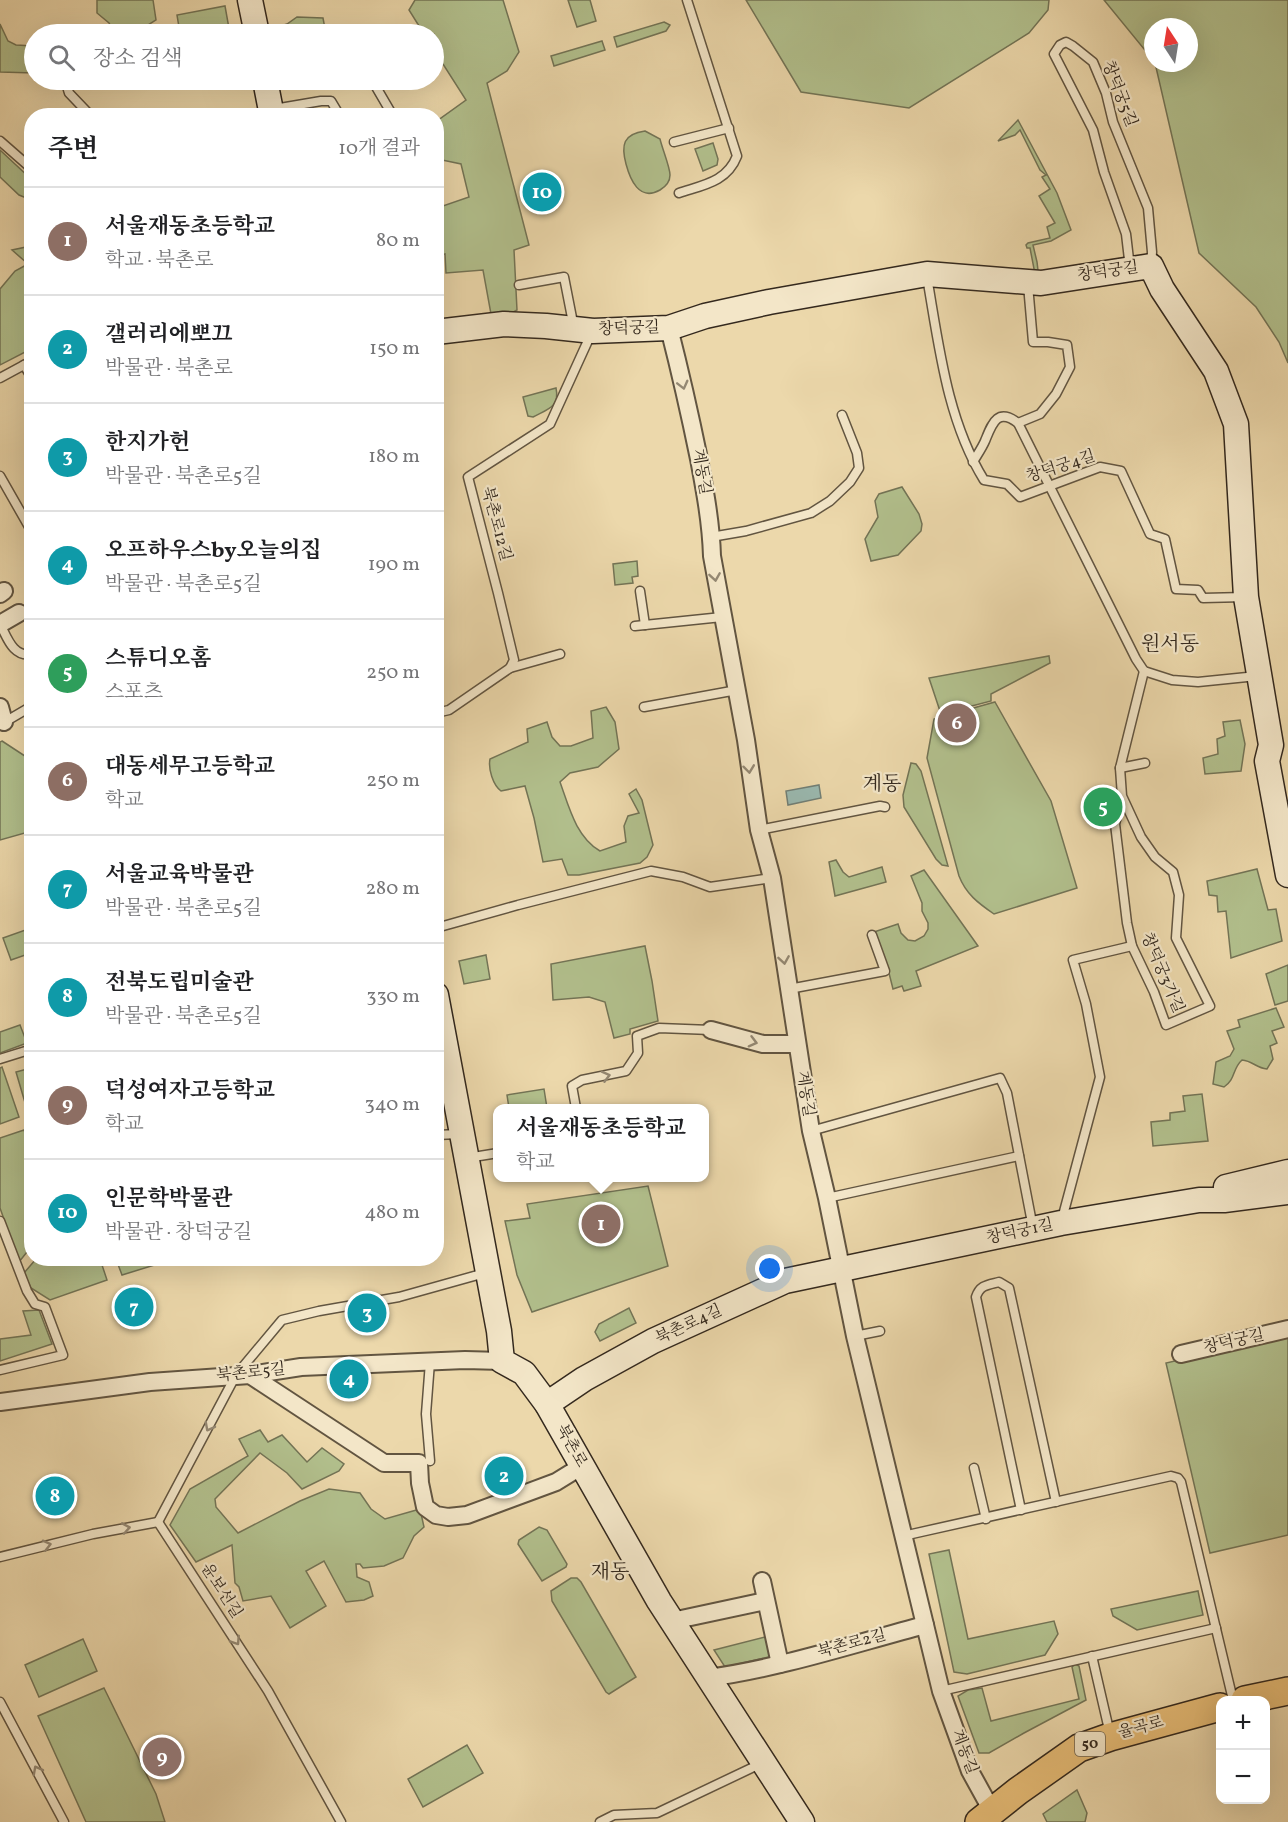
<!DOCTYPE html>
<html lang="ko">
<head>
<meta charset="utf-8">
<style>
	:root { --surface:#fff; --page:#f2f2f2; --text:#202124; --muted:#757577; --line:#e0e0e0; --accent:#8f2418 }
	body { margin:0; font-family:Vollkorn,"Noto Serif KR",serif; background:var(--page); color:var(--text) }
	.controls { position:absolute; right:18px; bottom:18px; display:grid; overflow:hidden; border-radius:12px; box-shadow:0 6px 24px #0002 }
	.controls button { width:54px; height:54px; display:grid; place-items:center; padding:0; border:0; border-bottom:2px solid var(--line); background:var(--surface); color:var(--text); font:30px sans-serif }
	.compass { position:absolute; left:1144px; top:18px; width:54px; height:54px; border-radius:50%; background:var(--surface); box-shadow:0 6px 24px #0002; rotate:348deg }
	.you { position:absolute; left:770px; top:1269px; width:21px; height:21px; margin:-15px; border:4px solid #fff; border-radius:50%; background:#1a73e8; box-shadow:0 0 0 9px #1a73e833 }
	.badge { display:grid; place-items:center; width:39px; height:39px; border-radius:50%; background:var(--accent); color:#fff; font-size:20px; font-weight:700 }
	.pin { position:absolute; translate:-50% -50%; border:3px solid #fff; box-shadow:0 2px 6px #0006 }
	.popup { position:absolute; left:493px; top:1104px; width:216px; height:78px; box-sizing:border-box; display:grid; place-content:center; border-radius:12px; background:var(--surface); filter:drop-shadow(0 2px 4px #0005); font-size:20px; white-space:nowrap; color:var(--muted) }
	.popup b { font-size:22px; color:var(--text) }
	.popup::after { content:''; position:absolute; left:50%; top:100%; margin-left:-12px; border:12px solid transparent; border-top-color:var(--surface) }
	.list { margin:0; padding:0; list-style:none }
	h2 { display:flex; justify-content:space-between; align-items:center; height:78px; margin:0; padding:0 24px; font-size:26px }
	h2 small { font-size:20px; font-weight:400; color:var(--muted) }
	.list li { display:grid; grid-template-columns:39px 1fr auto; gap:18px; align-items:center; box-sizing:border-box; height:108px; padding:0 24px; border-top:2px solid var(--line) }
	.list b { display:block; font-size:22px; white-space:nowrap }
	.list p { margin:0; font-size:20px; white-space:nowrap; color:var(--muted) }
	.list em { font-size:20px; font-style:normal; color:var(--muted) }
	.icon { flex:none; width:33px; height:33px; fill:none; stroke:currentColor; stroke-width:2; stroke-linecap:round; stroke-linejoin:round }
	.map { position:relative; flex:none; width:1288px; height:1822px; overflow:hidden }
	.search { position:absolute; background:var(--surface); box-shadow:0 6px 24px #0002; left:24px; top:24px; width:420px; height:66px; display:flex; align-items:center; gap:15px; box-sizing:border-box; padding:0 21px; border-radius:33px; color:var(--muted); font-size:22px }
	.panel { position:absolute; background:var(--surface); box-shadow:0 6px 24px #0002; left:24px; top:108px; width:420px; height:1158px; border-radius:24px }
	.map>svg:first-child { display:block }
</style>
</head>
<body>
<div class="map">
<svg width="1288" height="1822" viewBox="0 0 1288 1822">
	<rect width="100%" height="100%" fill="#ecd8ab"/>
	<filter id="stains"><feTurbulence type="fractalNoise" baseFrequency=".00333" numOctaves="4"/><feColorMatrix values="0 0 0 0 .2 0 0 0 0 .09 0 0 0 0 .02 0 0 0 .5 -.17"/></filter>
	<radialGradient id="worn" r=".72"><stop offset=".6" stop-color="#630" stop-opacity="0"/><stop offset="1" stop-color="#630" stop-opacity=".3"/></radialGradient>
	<g fill="#b2c08d" stroke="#737456" stroke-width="1.5">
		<path d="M97,0H153L156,20L134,34H115L109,23L97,13Z"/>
		<path d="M415,0H503L519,52L507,71L487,83L529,245L514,250L517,310L506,316L491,314L483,270L446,273L445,254L437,256V208L469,197L461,164L437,159V121L466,100L434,50V34H424L409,10Z"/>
		<path d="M568,0H590L596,21L577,27Z"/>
		<path d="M746,0H1049L1048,10L1029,33L909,108L801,92Z"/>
		<path d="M1104,0H1288V363L1279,342L1256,307L1199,253L1155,63H1189V27H1153V60Z"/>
		<path d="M225,6L230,34H187L179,27L177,15Z"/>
		<path d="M297,17L323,18L326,34H275L274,28L287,24Z"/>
		<path d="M664,22L670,25L666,31L617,47L614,37Z"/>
		<path d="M0,24L8,41L16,45L34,46V73L0,72Z"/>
		<path d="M602,41L605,50L554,66L551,56Z"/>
		<path d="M1018,120L1057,193L1071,230L1051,241L1033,245L1037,262L1039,279L1035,274L1030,248H1027L1026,245L1028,243L1050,238L1047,227L1055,223L1039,196L1050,189L1042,177L1046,175L1040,170L1020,130L1015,135L998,141Z"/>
		<path d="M645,131L660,139C662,148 670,167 670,175C670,182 665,187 660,190C639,202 630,179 626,164C621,145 623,134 645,131Z"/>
		<path d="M713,143L718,159L717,165L703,171L695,149Z"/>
		<path d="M0,150L31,179V202L29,199L19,195L0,177Z"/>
		<path d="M31,246V349L0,365V289L15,271L28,264L12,250Z"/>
		<path d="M556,388C560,407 548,409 533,417L528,416L523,397Z"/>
		<path d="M902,487L919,514L922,524L921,531L898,555L871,561L865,539L878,517L875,501L879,494Z"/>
		<path d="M637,561L638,576L632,577L633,583L615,585L613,564Z"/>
		<path d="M1049,656L1050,663L991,694V701L941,714L929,678Z"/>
		<path d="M995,702L1051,801L1077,888L994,914C978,903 966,894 959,876L927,758L934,719Z"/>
		<path d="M606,707L615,722L619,749L598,767L570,773L560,782C569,807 576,837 600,851L626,842L624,826L628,816L639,813L629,794L636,789L642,800L653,845L647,857L640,863L579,875H568L562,859L543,862L534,818L525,786L501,791C493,785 488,769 490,759L528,742L527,729L547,722L552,737L560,746H571L593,738L591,711Z"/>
		<path d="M1240,720L1245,744L1241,771L1205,774L1203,758L1218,754L1217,739L1225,736L1223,722Z"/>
		<path d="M2,741L31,760L32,831L0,840V742Z"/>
		<path d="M911,763L916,764L921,771L948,866L942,865L936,859L904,807L903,795Z"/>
		<path d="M836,860L843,872L849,877L882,867L886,882L835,896L829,862Z"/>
		<path d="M1257,869L1268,910L1276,909L1282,941L1231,958L1226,911L1218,912L1217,896L1209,895L1207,881Z"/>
		<path d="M924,870L978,946L916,971L921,986L904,991L902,986L893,989L889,973L874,932L898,924L901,933L908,940L915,941L924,936L928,929V923L922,911V903L911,876Z"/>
		<path d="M31,928V953L11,960L3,938Z"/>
		<path d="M645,946L652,981L658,1021L630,1029V1034L614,1038L605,1002L589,997L553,1000L551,964Z"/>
		<path d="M486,955L490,979L464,984L459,961Z"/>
		<path d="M1288,965V1001L1275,1005L1266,974Z"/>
		<path d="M1276,1008L1284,1027L1272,1031L1277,1043L1270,1046L1273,1059L1267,1069C1256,1068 1253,1061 1242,1060C1232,1069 1236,1079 1224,1087L1213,1084L1216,1062L1230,1056L1234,1049L1227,1031L1240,1027L1238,1020Z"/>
		<path d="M20,1025L27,1043L0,1053V1032Z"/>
		<path d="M2,1067L19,1117L0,1124V1068Z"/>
		<path d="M31,1068V1075L25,1077L31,1098V1123L16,1072Z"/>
		<path d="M544,1089L547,1108H509L507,1095Z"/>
		<path d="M1202,1094L1208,1141L1153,1146L1151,1122L1170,1120V1113L1185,1111L1183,1096Z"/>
		<path d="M24,1130L31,1151V1247L19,1262L0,1208V1138Z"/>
		<path d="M648,1186L668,1266L532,1312L517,1275L505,1221L530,1218L527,1204Z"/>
		<path d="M36,1259H100L107,1280L50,1300L31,1288L24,1273Z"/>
		<path d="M116,1259V1258L174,1259L122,1275Z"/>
		<path d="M629,1308L636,1323L600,1341L595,1332L599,1324Z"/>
		<path d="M39,1310L52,1344L0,1361V1339L31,1335L23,1311Z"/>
		<path d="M1288,1335V1535L1210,1553L1166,1363Z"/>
		<path d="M260,1430L268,1442L282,1435L307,1462L322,1448L344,1464L339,1471L302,1489L287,1473L260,1453L215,1499L216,1507L238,1533L300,1501L329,1489L360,1493L371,1509L385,1519L420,1509L424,1527L414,1536L403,1558L384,1566L363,1568L360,1564H356L357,1577L369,1582L373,1596L364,1600L346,1602L324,1561L306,1571L326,1606L290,1628L271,1596L243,1601L239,1587L235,1583L232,1545L196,1562L170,1525L190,1489L248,1456L239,1439Z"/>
		<path d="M539,1527L547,1530L567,1564L566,1567L542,1581L518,1544L519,1540Z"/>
		<path d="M949,1550L968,1639L1054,1621L1058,1634L1045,1655L967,1674L954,1672L929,1554Z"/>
		<path d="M571,1578H577L581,1582L636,1677L609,1694L606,1692L552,1601L551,1591Z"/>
		<path d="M1198,1591L1203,1615L1137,1630L1113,1616L1111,1609Z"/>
		<path d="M769,1636L773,1656L725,1667L714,1650Z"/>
		<path d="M83,1639L97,1671L39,1697L25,1665Z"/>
		<path d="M1075,1664L1079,1666L1086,1700L1024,1733L989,1753H979L958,1696L968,1690L982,1688L991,1721L1079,1699L1072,1667Z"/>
		<path d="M104,1688L156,1794L165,1822H86L38,1716Z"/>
		<path d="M467,1745L483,1773L423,1807L408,1779Z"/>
		<path d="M1077,1790L1087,1813L1085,1822H1047L1043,1814Z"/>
	</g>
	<path fill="#9ab9b0" stroke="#717f76" stroke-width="1.5" d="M819,785L821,798L788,805L786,791Z"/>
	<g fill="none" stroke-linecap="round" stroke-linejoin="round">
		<g stroke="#625541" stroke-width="11">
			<g id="lane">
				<path d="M65,80L69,93L91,116"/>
				<path d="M372,80L393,116"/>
				<path d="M274,109L321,101H331L340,116"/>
				<path d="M0,141L32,169"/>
				<path d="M674,142L729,128"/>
				<path d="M679,193C703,185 727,182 737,156L687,0"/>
				<path d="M1130,268L1126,234L1104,172L1093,130L1054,54L1060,45L1066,42L1073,46L1093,62L1106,93L1113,122L1148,208L1152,252L1151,266"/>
				<path d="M927,277C939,346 947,420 984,480L1007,484L1020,497L1100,467L1121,471L1150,534L1165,539L1176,589L1198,590L1203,598L1245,597"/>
				<path d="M519,285L564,277L574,328"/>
				<path d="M1028,285L1033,342H1048L1067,345L1070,367L1056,394L1040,414L1018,423L1136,659L1144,671L1172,680L1198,682L1257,676"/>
				<path d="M32,361L24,365L32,378"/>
				<path d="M0,378L24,365"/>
				<path d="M973,462C977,455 982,448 985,441C992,424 997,407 1018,423"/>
				<path d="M0,476L32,532"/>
				<path d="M711,537L746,531L811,513L830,501L850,482L859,468L857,453L842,415"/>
				<path d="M640,591L645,625"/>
				<path d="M0,624C7,637 13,658 32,654"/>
				<path d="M635,626L722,617"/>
				<path d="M510,668L560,654"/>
				<path d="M644,707L737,690"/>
				<path d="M436,713L449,710L510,668L514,660L498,593L468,477L550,424L591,334"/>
				<path d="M3,723L32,706"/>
				<path d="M1120,768L1145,763"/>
				<path d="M1122,796L1141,837L1155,857L1173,872L1179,895L1176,938L1210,1006L1166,1025L1154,992L1132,946L1127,923L1115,824L1122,796L1120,768L1144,671"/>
				<path d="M759,830L880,806L885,807"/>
				<path d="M436,928L518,905L651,871L683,877L710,887L772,878"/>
				<path d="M789,989L885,971L872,935"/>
				<path d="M0,1059L32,1049"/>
				<path d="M576,1108L572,1086L582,1080L626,1071L638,1053L637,1036L659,1028L711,1030"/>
				<path d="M811,1131L1000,1078L1007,1093L1033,1228"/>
				<path d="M436,1135L459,1134"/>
				<path d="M467,1158L498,1153"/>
				<path d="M827,1198L1019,1156"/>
				<path d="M1062,1219L1100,1077L1086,1004L1073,960L1132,946"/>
				<path d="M0,1221L27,1291L35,1304L45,1307L63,1355L0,1370"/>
				<path d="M855,1336L880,1331"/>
				<path d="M430,1362L426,1414L430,1461"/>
				<path d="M974,1468L986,1519"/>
				<path d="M1021,1510L976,1297C980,1285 987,1285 999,1282L1009,1288L1056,1502"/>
				<path d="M158,1522L236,1375L282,1320L319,1311L399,1297L485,1273"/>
				<path d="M158,1522L268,1691L341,1822"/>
				<path d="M903,1536L1171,1476L1178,1478L1181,1482L1233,1700"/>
				<path d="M0,1557L93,1534L158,1522"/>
				<path d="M1092,1656L1110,1734"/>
				<path d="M941,1691L1216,1628"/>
				<path d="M0,1702L64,1822"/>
				<path d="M600,1822L614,1815L657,1813L760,1764"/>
			</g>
		</g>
		<g stroke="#625541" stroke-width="20">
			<g id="street">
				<path d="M669,328C680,371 690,415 699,459C705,491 711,523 712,556L746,740L759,830L772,878L811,1131L827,1198L855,1336L941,1691L970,1771L992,1811"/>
				<path d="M0,594L4,591"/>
				<path d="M0,624L19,613"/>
				<path d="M0,707L4,722"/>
				<path d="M711,1030L763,1044H797"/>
				<path d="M1181,1354L1288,1329"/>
				<path d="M250,1375L384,1463H419L420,1483L425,1507L436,1515L448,1517L467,1515L556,1482L582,1466"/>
				<path d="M0,1402L150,1382L250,1375L301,1367L465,1360L502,1361"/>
				<path d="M762,1581L780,1664"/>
				<path d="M672,1621L765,1601"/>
				<path d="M708,1678C781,1668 853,1644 925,1625"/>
			</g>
		</g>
		<g stroke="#34291e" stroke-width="27">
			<g id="secondary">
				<path d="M250,0L257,34"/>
				<path d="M265,80L272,116"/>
				<path d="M436,332L504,324L546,326L593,331L669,328L705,316L769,302L927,274L1041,283L1151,266L1162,289L1216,371L1236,424L1246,597L1271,745L1267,761L1288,875"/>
				<path d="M436,995L499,1331L502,1361L524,1373L547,1404L659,1601L802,1822"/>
				<path d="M1226,1187L1288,1172"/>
				<path d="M547,1404L584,1379L653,1341L785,1281L1061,1223L1199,1200H1224L1288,1192"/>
			</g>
		</g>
		<g stroke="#34291e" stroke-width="30">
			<g id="primary">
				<path d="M1245,1700L1288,1691"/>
				<path d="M979,1822L1018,1791L1079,1748L1110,1737L1220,1707"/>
			</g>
		</g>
		<use href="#lane" stroke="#f3e6c8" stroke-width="8"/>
		<use href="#street" stroke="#f3e6c8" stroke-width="16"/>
		<use href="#secondary" stroke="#f3e6c8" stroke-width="24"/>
		<use href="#primary" stroke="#e6bc76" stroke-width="27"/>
	</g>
	<defs><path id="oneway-chevron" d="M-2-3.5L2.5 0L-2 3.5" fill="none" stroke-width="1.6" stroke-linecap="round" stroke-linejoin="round" transform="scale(1.5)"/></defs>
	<g stroke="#948873">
		<use href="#oneway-chevron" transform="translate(683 385) rotate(76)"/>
		<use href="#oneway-chevron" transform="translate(715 577) rotate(81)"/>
		<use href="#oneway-chevron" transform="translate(749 769) rotate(83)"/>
		<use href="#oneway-chevron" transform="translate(784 960) rotate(81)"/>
		<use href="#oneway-chevron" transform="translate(753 1042) rotate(15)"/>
		<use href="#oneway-chevron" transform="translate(606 1076) rotate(-15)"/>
		<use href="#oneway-chevron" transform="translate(209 1427) rotate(118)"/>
		<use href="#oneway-chevron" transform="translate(126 1528) rotate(-10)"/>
		<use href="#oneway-chevron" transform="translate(47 1545) rotate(-14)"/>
		<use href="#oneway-chevron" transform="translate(236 1641) rotate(57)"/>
		<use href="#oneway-chevron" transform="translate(37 1770) rotate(-118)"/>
	</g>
	<g text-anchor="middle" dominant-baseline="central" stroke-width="4.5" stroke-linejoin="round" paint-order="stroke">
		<rect fill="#f3e6c8" stroke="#6d6251" stroke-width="1.5" x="1075" y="1732" width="30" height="24" rx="4.5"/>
		<g font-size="15" font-weight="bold" fill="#34291e">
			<text x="1090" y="1744">50</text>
		</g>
		<g font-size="16" fill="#34291e" stroke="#f3e6c8">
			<text transform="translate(1119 94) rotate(69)">창덕궁5길</text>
			<text transform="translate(1108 272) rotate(-8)">창덕궁길</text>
			<text transform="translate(629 329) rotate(-2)">창덕궁길</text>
			<text transform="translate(1061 467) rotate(-18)">창덕궁4길</text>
			<text transform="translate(701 472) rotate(80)">계동길</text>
			<text transform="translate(496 524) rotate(75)">북촌로12길</text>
			<text transform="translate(1162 973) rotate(67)">창덕궁3가길</text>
			<text transform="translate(805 1094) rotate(81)">계동길</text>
			<text transform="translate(1020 1232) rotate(-12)">창덕궁1길</text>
			<text transform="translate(689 1325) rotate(-25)">북촌로4길</text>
			<text transform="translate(1234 1342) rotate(-13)">창덕궁길</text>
			<text transform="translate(251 1373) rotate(-6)">북촌로5길</text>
			<text transform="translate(571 1446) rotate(61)">북촌로</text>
			<text transform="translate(221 1591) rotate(57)">윤보선길</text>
			<text transform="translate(852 1644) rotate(-15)">북촌로2길</text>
			<text transform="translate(1141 1728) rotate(-15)">율곡로</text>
			<text transform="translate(964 1752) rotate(69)">계동길</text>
		</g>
		<g font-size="20" fill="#34291e" stroke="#f3e6c8">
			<text x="1170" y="645">원서동</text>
			<text x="882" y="785">계동</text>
			<text x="610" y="1573">재동</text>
		</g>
	</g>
	<rect width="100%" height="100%" filter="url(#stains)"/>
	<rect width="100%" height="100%" fill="url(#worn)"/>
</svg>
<div class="controls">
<button>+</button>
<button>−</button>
</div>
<svg class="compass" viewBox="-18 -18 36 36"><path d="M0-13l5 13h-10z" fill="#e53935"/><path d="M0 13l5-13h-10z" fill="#757577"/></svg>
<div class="you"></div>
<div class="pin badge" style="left:601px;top:1224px;background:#8d6e63">1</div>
<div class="popup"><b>서울재동초등학교</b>학교</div>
<div class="pin badge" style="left:504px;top:1476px;background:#0f9aa8">2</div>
<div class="pin badge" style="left:367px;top:1313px;background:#0f9aa8">3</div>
<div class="pin badge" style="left:349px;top:1379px;background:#0f9aa8">4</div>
<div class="pin badge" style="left:1103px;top:807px;background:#2e9e5b">5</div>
<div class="pin badge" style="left:957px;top:723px;background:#8d6e63">6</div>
<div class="pin badge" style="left:134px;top:1307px;background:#0f9aa8">7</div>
<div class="pin badge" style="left:55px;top:1496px;background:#0f9aa8">8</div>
<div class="pin badge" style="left:162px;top:1757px;background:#8d6e63">9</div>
<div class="pin badge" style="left:542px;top:192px;background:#0f9aa8">10</div>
<div class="search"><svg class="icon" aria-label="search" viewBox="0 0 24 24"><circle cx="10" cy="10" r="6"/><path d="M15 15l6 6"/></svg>장소 검색</div>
<section class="panel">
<h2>주변<small>10개 결과</small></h2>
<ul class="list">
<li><span class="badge" style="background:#8d6e63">1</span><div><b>서울재동초등학교</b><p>학교 · 북촌로</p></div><em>80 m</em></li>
<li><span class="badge" style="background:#0f9aa8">2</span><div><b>갤러리에뽀끄</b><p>박물관 · 북촌로</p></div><em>150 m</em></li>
<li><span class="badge" style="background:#0f9aa8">3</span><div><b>한지가헌</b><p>박물관 · 북촌로5길</p></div><em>180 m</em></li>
<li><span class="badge" style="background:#0f9aa8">4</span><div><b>오프하우스by오늘의집</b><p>박물관 · 북촌로5길</p></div><em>190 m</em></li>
<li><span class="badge" style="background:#2e9e5b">5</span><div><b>스튜디오홈</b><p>스포츠</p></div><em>250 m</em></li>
<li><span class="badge" style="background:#8d6e63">6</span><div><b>대동세무고등학교</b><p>학교</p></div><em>250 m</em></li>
<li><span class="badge" style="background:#0f9aa8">7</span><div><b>서울교육박물관</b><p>박물관 · 북촌로5길</p></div><em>280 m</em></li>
<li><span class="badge" style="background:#0f9aa8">8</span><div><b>전북도립미술관</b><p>박물관 · 북촌로5길</p></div><em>330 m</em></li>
<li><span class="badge" style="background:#8d6e63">9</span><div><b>덕성여자고등학교</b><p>학교</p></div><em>340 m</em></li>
<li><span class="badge" style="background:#0f9aa8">10</span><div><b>인문학박물관</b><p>박물관 · 창덕궁길</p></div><em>480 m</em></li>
</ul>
</section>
</div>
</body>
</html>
